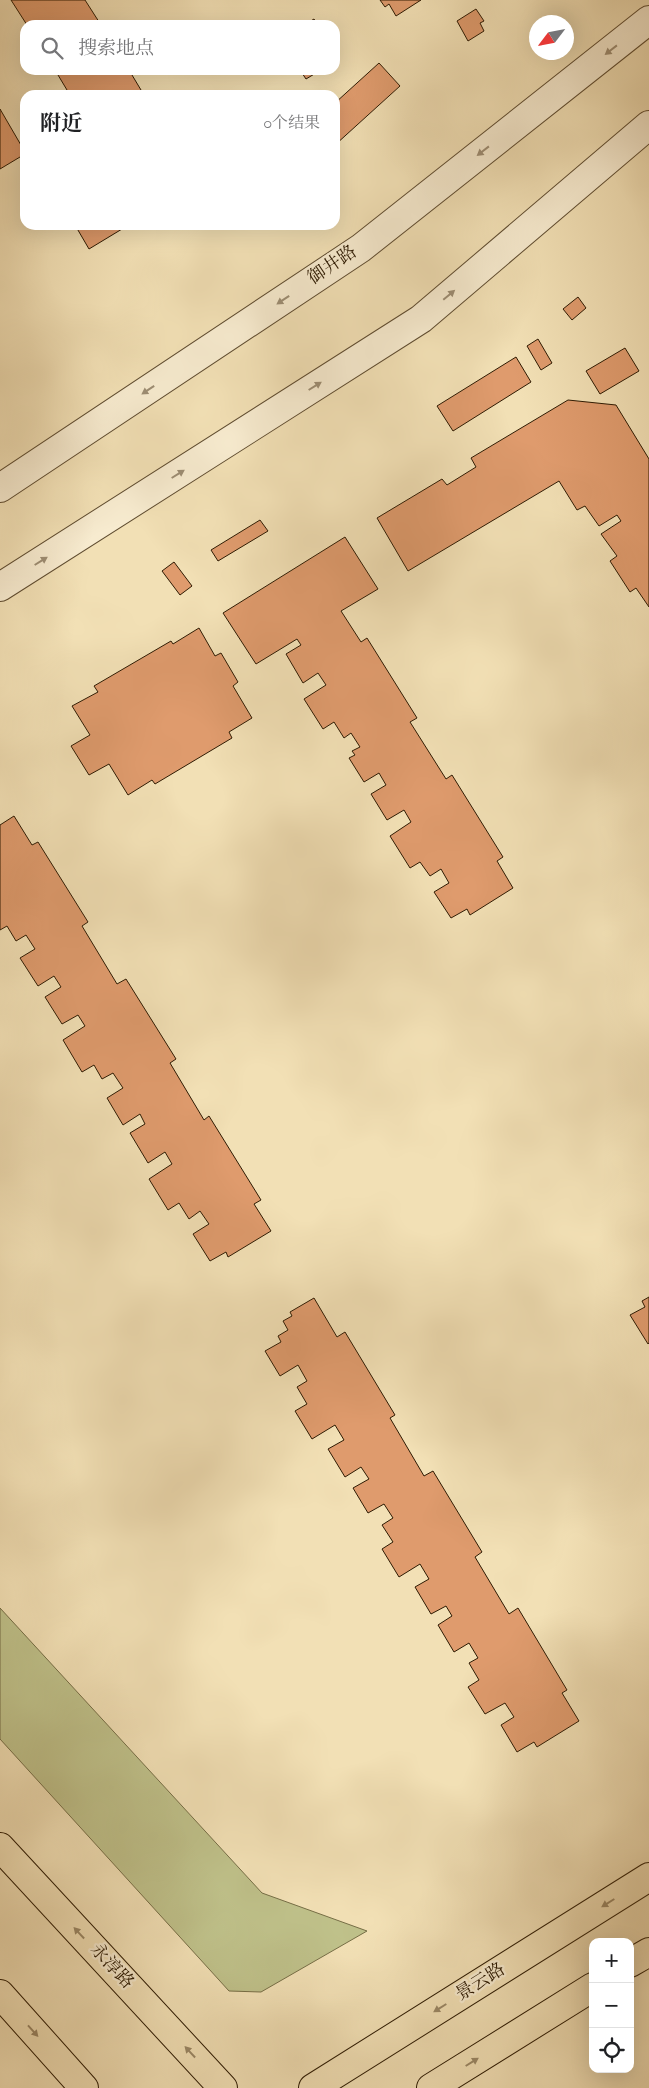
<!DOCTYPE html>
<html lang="zh">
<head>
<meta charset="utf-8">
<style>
	:root { --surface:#fff; --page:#f6f6f6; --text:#202124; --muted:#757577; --line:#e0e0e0 }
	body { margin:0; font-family:"Sorts Mill Goudy","Noto Serif SC",serif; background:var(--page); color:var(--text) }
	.controls { position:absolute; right:15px; bottom:15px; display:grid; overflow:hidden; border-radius:10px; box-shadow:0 5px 20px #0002 }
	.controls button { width:45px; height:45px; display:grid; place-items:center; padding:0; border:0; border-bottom:1px solid var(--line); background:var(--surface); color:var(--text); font:25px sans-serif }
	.compass { position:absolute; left:529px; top:15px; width:45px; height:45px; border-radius:50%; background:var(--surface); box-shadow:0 5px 20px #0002; rotate:238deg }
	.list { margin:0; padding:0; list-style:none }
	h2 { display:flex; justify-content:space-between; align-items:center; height:65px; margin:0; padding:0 20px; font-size:21px }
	h2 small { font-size:16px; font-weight:400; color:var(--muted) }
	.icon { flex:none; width:28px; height:28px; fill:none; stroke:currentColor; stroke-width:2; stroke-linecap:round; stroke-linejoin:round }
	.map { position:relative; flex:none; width:649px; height:2088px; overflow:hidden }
	.search { position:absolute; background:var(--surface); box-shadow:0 5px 20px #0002; left:20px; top:20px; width:320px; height:55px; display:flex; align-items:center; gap:12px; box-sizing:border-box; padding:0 18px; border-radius:15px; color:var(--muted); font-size:19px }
	.panel { position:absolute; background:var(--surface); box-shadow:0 5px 20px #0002; left:20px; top:90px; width:320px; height:140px; border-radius:15px }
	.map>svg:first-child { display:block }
</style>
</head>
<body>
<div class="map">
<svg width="649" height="2088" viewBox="0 0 649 2088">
	<rect width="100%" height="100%" fill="#f2e0b5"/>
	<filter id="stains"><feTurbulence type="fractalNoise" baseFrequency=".004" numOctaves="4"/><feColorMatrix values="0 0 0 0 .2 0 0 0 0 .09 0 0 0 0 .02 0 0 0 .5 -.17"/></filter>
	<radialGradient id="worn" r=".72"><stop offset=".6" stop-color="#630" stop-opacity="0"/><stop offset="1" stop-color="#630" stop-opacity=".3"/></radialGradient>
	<path fill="#bfc18a" stroke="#766e46" d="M0,1608L262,1893L367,1931L261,1992L229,1991L0,1739Z"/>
	<g fill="#df9b6d" stroke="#2e1b03">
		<path d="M11,0H85L101,25H27Z"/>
		<path d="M380,0H421L396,16L389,4L385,7Z"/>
		<path d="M476,9L484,21L480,23L484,31L468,41L457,21Z"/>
		<path d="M314,19L318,25H304Z"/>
		<path d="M379,63L400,86L335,145V103Z"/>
		<path d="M55,70H129L144,95H70Z"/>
		<path d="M300,70H321L306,79Z"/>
		<path d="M0,109L25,152V154L0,169Z"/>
		<path d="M75,225H126L127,226L89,249Z"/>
		<path d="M578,297L586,308L572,320L563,309Z"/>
		<path d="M538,339L552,363L541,370L527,346Z"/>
		<path d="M625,348L639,371L600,394L586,371Z"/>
		<path d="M516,357L531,382L453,431L437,406Z"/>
		<path d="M568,400L616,405L649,459V607L636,588L630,592L610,561L617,556L601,534L621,521L617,515L599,526L585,506L577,510L559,481L408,571L377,518L442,479L447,485L476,467L471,458Z"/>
		<path d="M260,520L268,531L218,561L211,550Z"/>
		<path d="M345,537L378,589L341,611L361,642L367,638L417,718L410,722L446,779L452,775L503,857L497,861L513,888L470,915L467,909L451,918L434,892L449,883L441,869L430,876L420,862L410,868L390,836L411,822L404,810L387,820L371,794L386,785L379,773L364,782L349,758L355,755L352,751L360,747L351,733L344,738L334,722L323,729L304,699L326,685L318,673L303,683L286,654L301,645L297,639L256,664L223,613Z"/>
		<path d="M174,562L192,586L180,595L162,571Z"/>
		<path d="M199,628L215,656L221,653L238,682L233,686L252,718L229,732L232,738L155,784L152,780L128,795L109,764L89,775L71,746L90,735L72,706L98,692L94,686L171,641L173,644Z"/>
		<path d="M14,816L32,845L38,842L88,922L82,926L117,984L126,979L176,1059L170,1063L204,1120L209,1116L261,1200L254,1204L271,1231L228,1257L226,1252L210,1261L193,1234L209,1224L200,1211L189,1219L179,1203L168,1210L149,1179L172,1164L165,1152L148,1163L130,1133L145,1124L140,1114L123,1125L107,1098L123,1088L113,1073L102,1079L94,1065L82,1072L63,1040L85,1026L78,1015L62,1024L45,997L61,987L54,976L38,986L20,958L35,949L26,935L16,941L7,926L0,930V825Z"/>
		<path d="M649,1297V1343L648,1344L630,1315L645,1307L642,1301Z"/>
		<path d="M314,1298L337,1337L345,1332L395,1415L390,1418L424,1476L433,1471L482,1552L475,1557L509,1614L518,1608L567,1690L562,1693L579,1721L537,1747L534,1742L517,1752L501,1725L514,1717L505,1703L485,1714L468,1687L479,1680L469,1663L478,1658L469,1643L454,1652L438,1625L452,1616L446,1606L431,1614L415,1587L429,1579L420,1564L399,1577L382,1549L393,1542L382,1525L393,1518L384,1504L368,1513L353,1488L369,1479L361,1467L345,1477L328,1449L344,1440L335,1425L312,1439L295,1411L307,1404L297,1387L307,1381L298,1365L280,1376L265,1351L281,1342L278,1336L288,1330L283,1321L292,1316L290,1312Z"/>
	</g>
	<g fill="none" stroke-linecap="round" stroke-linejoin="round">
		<g stroke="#5f4c30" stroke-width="30">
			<g id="minor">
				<path d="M0,488L361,248L649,20"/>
				<path d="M0,587L421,319L649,125"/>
			</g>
		</g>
		<g stroke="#2e1b03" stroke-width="30">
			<g id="major">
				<path d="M0,1847L223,2088"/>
				<path d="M630,1963L649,1952"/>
				<path d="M0,1994L84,2088"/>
				<path d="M313,2088L649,1877"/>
				<path d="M431,2088L593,1987"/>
			</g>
		</g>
		<use href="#minor" stroke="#f7ebcf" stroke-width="28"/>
		<use href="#major" stroke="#f2e0b5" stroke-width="28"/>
	</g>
	<defs><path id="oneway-solid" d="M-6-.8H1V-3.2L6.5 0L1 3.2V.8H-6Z" transform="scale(1.25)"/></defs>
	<g fill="#9d8d73">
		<use href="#oneway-solid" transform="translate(611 50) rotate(142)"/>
		<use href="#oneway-solid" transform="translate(483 151) rotate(142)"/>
		<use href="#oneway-solid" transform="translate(449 295) rotate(-40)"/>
		<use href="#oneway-solid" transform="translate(283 300) rotate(146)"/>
		<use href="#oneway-solid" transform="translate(315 386) rotate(-32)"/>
		<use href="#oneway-solid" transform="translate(148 390) rotate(146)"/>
		<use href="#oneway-solid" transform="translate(178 474) rotate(-32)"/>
		<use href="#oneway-solid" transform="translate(41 561) rotate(-32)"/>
	</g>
	<g fill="#9a8765">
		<use href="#oneway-solid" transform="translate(608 1903) rotate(148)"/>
		<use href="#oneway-solid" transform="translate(79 1933) rotate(-133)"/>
		<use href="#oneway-solid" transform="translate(440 2008) rotate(148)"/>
		<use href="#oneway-solid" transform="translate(33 2031) rotate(48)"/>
		<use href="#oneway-solid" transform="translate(190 2052) rotate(-133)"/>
		<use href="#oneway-solid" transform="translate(472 2062) rotate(-32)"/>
	</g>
	<g text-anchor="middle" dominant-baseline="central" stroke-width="4.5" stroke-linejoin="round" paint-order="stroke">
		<g font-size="18" fill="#2e1b03" stroke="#f7ebcf">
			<text transform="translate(333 266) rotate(-34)">御井路</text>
			<text transform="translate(111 1967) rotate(47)">永淳路</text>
			<text transform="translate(481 1983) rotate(-32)">景云路</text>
		</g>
	</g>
	<rect width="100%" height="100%" filter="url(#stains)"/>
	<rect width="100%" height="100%" fill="url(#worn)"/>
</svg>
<div class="controls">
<button>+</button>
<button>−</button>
<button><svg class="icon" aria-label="locate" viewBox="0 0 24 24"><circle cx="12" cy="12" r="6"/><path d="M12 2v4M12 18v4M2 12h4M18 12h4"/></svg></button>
</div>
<svg class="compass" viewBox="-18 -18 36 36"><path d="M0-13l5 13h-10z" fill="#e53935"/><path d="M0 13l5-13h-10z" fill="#757577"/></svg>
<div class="search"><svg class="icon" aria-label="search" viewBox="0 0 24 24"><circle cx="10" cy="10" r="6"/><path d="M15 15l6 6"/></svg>搜索地点</div>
<section class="panel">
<h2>附近<small>0个结果</small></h2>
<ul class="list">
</ul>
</section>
</div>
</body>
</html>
